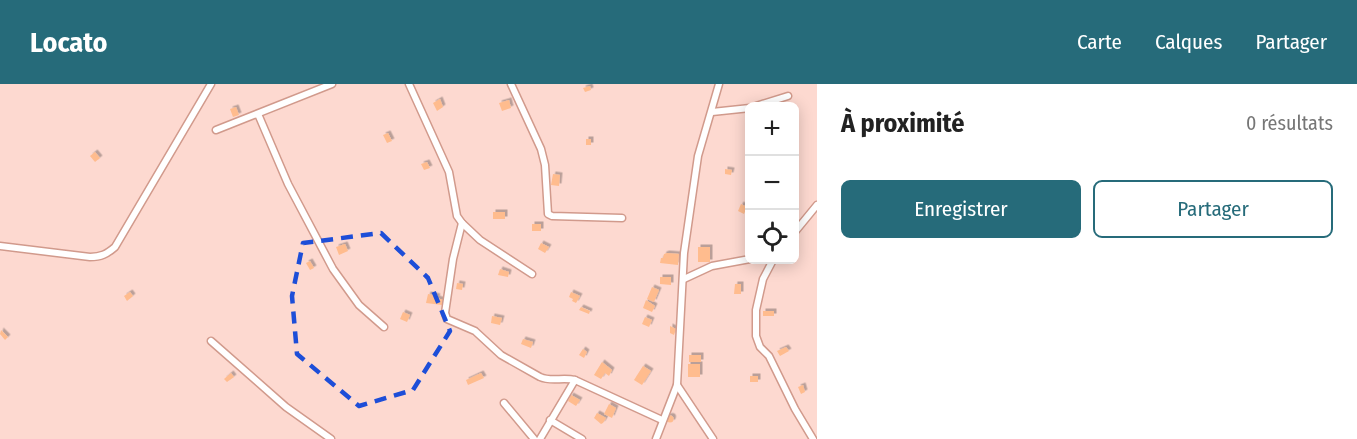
<!DOCTYPE html>
<html lang="fr">
<head>
<meta charset="utf-8">
<style>
	:root { --surface:#fff; --page:#f2f2f2; --text:#222; --muted:#767676; --line:#e0e0e0; --accent:#266b7a }
	body { margin:0; font-family:"Fira Sans Condensed",sans-serif; background:var(--page); color:var(--text) }
	.controls { position:absolute; right:18px; top:18px; display:grid; overflow:hidden; border-radius:9px; box-shadow:0 3px 15px #0003 }
	.controls button { width:54px; height:54px; display:grid; place-items:center; padding:0; border:0; border-bottom:2px solid var(--line); background:var(--surface); color:var(--text); font:30px sans-serif }
	.list { margin:0; padding:0; list-style:none }
	h2 { display:flex; justify-content:space-between; align-items:center; height:78px; margin:0; padding:0 24px; font-size:26px }
	h2 small { font-size:20px; font-weight:400; color:var(--muted) }
	.actions { display:flex; gap:12px; padding:18px 24px }
	.actions a { flex:1; padding:14px 0; border:2px solid var(--accent); border-radius:9px; text-align:center; font-size:21px; color:var(--accent) }
	.actions .main { background:var(--accent); color:#fff }
	.icon { flex:none; width:33px; height:33px; fill:none; stroke:currentColor; stroke-width:2; stroke-linecap:round; stroke-linejoin:round }
	.map { position:relative; flex:none; width:817px; height:355px; overflow:hidden }
	header { display:flex; align-items:center; gap:36px; box-sizing:border-box; height:84px; padding:0 30px; background:var(--accent); color:#fff }
	header strong { font-size:28px }
	nav { display:flex; gap:33px; margin-inline-start:auto; font-size:21px }
	main { display:flex }
	aside { flex:1; background:var(--surface) }
	.map>svg:first-child { display:block }
</style>
</head>
<body>
<header>
<strong>Locato</strong>
<nav><a>Carte</a><a>Calques</a><a>Partager</a></nav>
</header>
<main>
<div class="map">
<svg width="817" height="355" viewBox="0 0 817 355">
	<defs>
		<filter id="shadow"><feDropShadow dx="2.5" dy="-2.5" stdDeviation="0" flood-color="#0004"/></filter>
	</defs>
	<rect width="100%" height="100%" fill="#fdd9d0"/>
	<g fill="#ffbc8e" filter="url(#shadow)">
		<path d="M590,2L591,6L585,8L583,4Z"/>
		<path d="M440,15L443,23L437,27L433,19Z"/>
		<path d="M509,16L511,24L502,27L499,19Z"/>
		<path d="M236,23L239,31L233,33L230,25Z"/>
		<path d="M388,49L392,57L387,59L383,51Z"/>
		<rect x="586" y="55" width="5" height="6"/>
		<path d="M95,68L100,74L95,78L90,72Z"/>
		<path d="M427,78L430,84L424,86L421,80Z"/>
		<path d="M725,85L732,86L731,91L725,90Z"/>
		<path d="M553,90L560,91L559,102L551,101Z"/>
		<path d="M741,120L747,123L744,130L738,127Z"/>
		<rect x="493" y="128" width="12" height="7"/>
		<rect x="532" y="140" width="9" height="7"/>
		<path d="M541,159L549,163L545,169L538,165Z"/>
		<path d="M345,160L348,167L339,171L336,163Z"/>
		<rect x="698" y="163" width="12" height="15"/>
		<path d="M667,169L679,170L678,181L660,179L661,174H663L664,170Z"/>
		<path d="M310,177L314,184L310,186L306,179Z"/>
		<path d="M500,185L509,188L508,193L498,191Z"/>
		<path d="M660,193H671V201L660,200Z"/>
		<path d="M457,199L463,200L462,206L456,205Z"/>
		<path d="M735,200H741V210H734Z"/>
		<path d="M652,203L659,206L654,218L647,215Z"/>
		<path d="M130,208L133,212L127,217L124,212Z"/>
		<path d="M571,208L580,212L576,219L572,217L573,215L569,213Z"/>
		<path d="M428,210L438,212L437,214L443,216L442,221L426,219Z"/>
		<path d="M646,216L655,222L652,228L643,224Z"/>
		<path d="M581,223L590,227L589,230L579,226Z"/>
		<rect x="763" y="227" width="11" height="5"/>
		<path d="M403,228L410,231L407,238L400,235Z"/>
		<path d="M492,232L502,234L500,241L491,239Z"/>
		<path d="M645,233L652,236L649,243L642,240Z"/>
		<path d="M670,242L676,245L674,251L670,249Z"/>
		<path d="M1,246L8,253L5,256L0,250Z"/>
		<path d="M523,255L533,258L531,264L521,260Z"/>
		<path d="M786,263L789,267L780,272L777,267Z"/>
		<path d="M583,265L587,268L584,274L579,271Z"/>
		<rect x="689" y="271" width="12" height="7"/>
		<path d="M602,278L612,286L609,292L605,289L601,295L594,291Z"/>
		<rect x="688" y="280" width="12" height="13"/>
		<path d="M643,282L651,287L642,301L634,296Z"/>
		<path d="M231,289L234,293L227,298L224,295Z"/>
		<path d="M481,289L484,294L468,301L466,296Z"/>
		<rect x="750" y="292" width="8" height="6"/>
		<path d="M803,301L805,308L801,310L798,303Z"/>
		<path d="M571,311L580,316L576,322L568,317Z"/>
		<path d="M609,320L616,324L612,334L604,330Z"/>
		<path d="M597,329L606,334L603,339L601,340L594,334Z"/>
		<circle cx="670" cy="335" r="3.5"/>
	</g>
	<g fill="none" stroke-linecap="round" stroke-linejoin="round">
		<g stroke="#d19a8c" stroke-width="9">
			<g id="minor">
				<path d="M409,0L449,88L457,132L462,139L480,156L532,190"/>
				<path d="M511,0L541,65L545,81L548,130L552,132L622,134"/>
				<path d="M756,22L788,12"/>
				<path d="M712,28L750,24"/>
				<path d="M258,30L288,100L333,185L359,221L384,243"/>
				<path d="M216,46L332,0"/>
				<path d="M462,139L453,175L445,229L447,235L475,247L501,271L540,293C551,298 563,293 575,296L662,336"/>
				<path d="M794,149L817,121"/>
				<path d="M0,162L90,173C101,173 107,170 115,163L211,0"/>
				<path d="M773,176L763,195L756,226V252L760,263L769,272L795,325L813,355"/>
				<path d="M684,195L712,182L750,175"/>
				<path d="M211,257L286,323L331,355"/>
				<path d="M677,301L713,355"/>
				<path d="M504,319L534,355"/>
				<path d="M550,336L582,355"/>
				<path d="M540,355L575,296"/>
				<path d="M656,355L677,301L684,169L698,72L719,0"/>
			</g>
		</g>
		<use href="#minor" stroke="#fff" stroke-width="6"/>
	</g>
	<path fill="none" stroke="#1d4ed8" stroke-width="4.5" stroke-dasharray="12 8" stroke-linejoin="round" d="M381,149L428,194L450,247L413,306L359,322L297,270L292,212L303,159Z"/>
</svg>
<div class="controls">
<button>+</button>
<button>−</button>
<button><svg class="icon" aria-label="locate" viewBox="0 0 24 24"><circle cx="12" cy="12" r="6"/><path d="M12 2v4M12 18v4M2 12h4M18 12h4"/></svg></button>
</div>
</div>
<aside>
<h2>À proximité<small>0 résultats</small></h2>
<ul class="list">
</ul>
<div class="actions"><a class="main">Enregistrer</a><a>Partager</a></div>
</aside>
</main>
</body>
</html>
